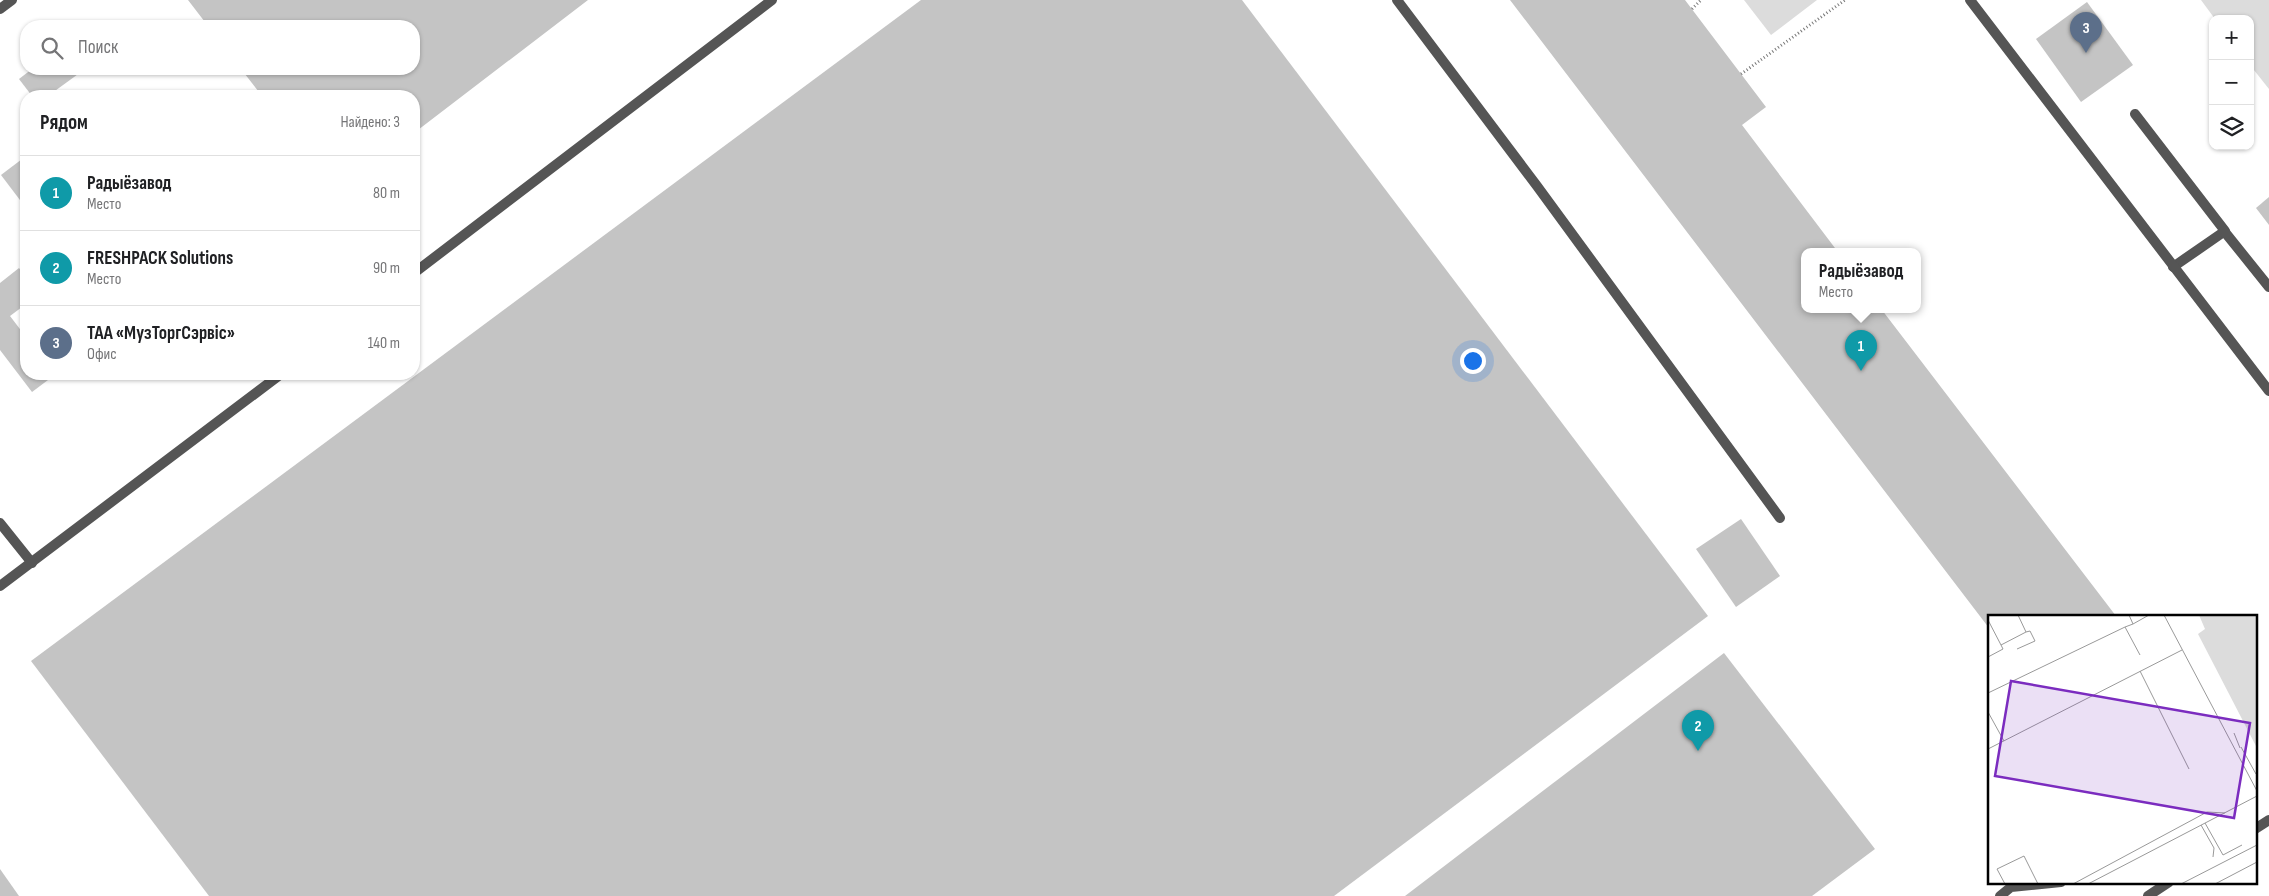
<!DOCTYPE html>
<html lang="ru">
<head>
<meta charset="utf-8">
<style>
	:root { --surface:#fff; --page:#f6f6f6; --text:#202124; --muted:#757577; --line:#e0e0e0; --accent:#d93025 }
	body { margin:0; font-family:"Sofia Sans Condensed",sans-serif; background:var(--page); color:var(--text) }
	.controls { position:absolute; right:15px; top:15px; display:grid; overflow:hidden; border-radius:10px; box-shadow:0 1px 4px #0004 }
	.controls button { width:45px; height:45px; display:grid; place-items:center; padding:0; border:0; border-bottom:1px solid var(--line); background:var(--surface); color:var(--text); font:25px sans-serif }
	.you { position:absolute; left:1472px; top:360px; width:18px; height:18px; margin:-12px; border:4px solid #fff; border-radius:50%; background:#1a73e8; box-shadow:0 0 0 8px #1a73e833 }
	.badge { display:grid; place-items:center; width:32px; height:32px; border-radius:50%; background:var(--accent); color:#fff; font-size:16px; font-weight:700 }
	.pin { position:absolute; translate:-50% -41px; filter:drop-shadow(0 1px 2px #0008) }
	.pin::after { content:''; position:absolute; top:26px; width:18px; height:15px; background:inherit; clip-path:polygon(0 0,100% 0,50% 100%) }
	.popup { position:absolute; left:1801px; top:248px; width:120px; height:65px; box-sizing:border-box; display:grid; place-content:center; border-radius:10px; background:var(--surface); filter:drop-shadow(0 1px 4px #0005); font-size:16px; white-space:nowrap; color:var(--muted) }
	.popup b { font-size:19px; color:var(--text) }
	.popup::after { content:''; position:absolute; left:50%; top:100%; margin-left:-10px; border:10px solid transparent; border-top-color:var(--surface) }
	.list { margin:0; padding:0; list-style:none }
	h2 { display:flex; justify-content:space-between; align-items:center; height:65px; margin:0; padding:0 20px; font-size:21px }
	h2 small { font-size:16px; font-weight:400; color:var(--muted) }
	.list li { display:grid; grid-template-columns:32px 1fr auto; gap:15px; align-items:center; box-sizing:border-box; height:75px; padding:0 20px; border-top:1px solid var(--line) }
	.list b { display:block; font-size:19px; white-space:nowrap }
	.list p { margin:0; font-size:16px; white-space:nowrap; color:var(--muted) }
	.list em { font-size:16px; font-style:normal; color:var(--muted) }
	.icon { flex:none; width:28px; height:28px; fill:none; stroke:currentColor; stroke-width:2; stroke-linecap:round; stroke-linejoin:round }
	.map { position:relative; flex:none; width:2269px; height:896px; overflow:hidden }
	.search { position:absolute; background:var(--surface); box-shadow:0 1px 4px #0004; left:20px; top:20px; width:400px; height:55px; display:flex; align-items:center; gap:12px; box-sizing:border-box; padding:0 18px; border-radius:20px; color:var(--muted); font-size:19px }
	.panel { position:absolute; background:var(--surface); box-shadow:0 1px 4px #0004; left:20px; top:90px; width:400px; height:290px; border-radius:20px }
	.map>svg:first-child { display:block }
</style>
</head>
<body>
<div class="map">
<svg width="2269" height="896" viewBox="0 0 2269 896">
	<rect width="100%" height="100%" fill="#fff"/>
	<g fill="#dcdcdc">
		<path d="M1744,0H1817L1771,35Z"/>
		<path d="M2201,0H2269V89L2250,65V19H2215Z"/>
	</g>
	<g fill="#c4c4c4">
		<path d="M188,0H588L414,133V96H262L241,69H414V26H208Z"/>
		<path d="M921,0H1242L1708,616L1334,896H209L31,661Z"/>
		<path d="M1510,0H1685L1766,107L1742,125L1838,252H1805V310H1882L2116,616H1989V628Z"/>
		<path d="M2087,2L2133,65L2081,102L2036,39Z"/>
		<path d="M32,69H85L48,96H32L19,79Z"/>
		<path d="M26,156V208L1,175Z"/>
		<path d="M2269,197V225L2256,208Z"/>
		<path d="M19,268L26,277V304L10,316L26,337V374H56L32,392L0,350V283Z"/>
		<path d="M1741,519L1780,576L1736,607L1696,549Z"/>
		<path d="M1724,653L1875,849L1812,896H1405Z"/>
		<path d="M0,869L19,896H0Z"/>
	</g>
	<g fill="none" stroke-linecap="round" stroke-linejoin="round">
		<g stroke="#777" stroke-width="3" stroke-dasharray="1 2.5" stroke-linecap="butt">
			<path d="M1692,9L1701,0"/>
			<path d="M1741,74L1845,0"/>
		</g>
		<g stroke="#555" stroke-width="10">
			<path d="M1397,0L1537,186L1780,518"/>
			<path d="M0,9L12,0"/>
			<path d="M2135,114L2225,231L2173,267"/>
			<path d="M2224,231L2269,287"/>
			<path d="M414,273L772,0"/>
			<path d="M0,523L32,563"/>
			<path d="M0,586L281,374"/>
			<path d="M2255,829L2269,820"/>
			<path d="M2000,896L2011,887L2061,882"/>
			<path d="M2148,896L2169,882"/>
		</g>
		<path stroke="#555" stroke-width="10" d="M1970,0L2269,391"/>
	</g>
	<g transform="translate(1988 615)">
		<rect width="269" height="269" fill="#fff"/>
		<path d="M211,0H269V133L210,19L217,14Z" fill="#dcdcdc"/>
		<path fill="none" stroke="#999" stroke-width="1" d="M141,0L145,9L161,0M176,0L269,176M0,5L13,30L38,17L30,0M145,9L137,12L152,40M29,34L47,26L42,16L38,17M0,42L15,34L13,30M152,56L201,154M0,78L137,12M0,97L16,126M246,118L252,133M253,132L268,159M0,134L194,35M217,208L235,240L254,230M213,210L226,233L225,242M17,269L9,254L36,241L50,269M85,269L219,197L237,198M100,269L269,181M193,269L269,230M227,269L269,247"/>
		<path fill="#7b2cbf" fill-opacity="0.15" stroke="#7b2cbf" stroke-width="2.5" d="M23,66L262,108L246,203L7,161Z"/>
		<rect width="269" height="269" fill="none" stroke="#000" stroke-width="2.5"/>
	</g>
</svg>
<div class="controls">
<button>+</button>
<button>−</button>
<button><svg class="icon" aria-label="layers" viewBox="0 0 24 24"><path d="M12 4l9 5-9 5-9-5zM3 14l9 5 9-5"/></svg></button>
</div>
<div class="you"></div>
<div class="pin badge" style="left:1861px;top:371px;background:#0f9aa8">1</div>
<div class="popup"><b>Радыёзавод</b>Место</div>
<div class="pin badge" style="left:1698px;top:751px;background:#0f9aa8">2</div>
<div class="pin badge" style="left:2086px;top:53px;background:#5c6f8a">3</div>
<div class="search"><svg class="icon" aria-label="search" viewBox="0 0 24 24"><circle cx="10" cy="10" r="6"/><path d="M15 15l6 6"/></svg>Поиск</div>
<section class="panel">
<h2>Рядом<small>Найдено: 3</small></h2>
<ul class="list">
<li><span class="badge" style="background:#0f9aa8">1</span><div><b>Радыёзавод</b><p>Место</p></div><em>80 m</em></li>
<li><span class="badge" style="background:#0f9aa8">2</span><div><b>FRESHPACK Solutions</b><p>Место</p></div><em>90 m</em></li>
<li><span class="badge" style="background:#5c6f8a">3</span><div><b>ТАА «МузТоргСэрвіс»</b><p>Офис</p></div><em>140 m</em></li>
</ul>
</section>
</div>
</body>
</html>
